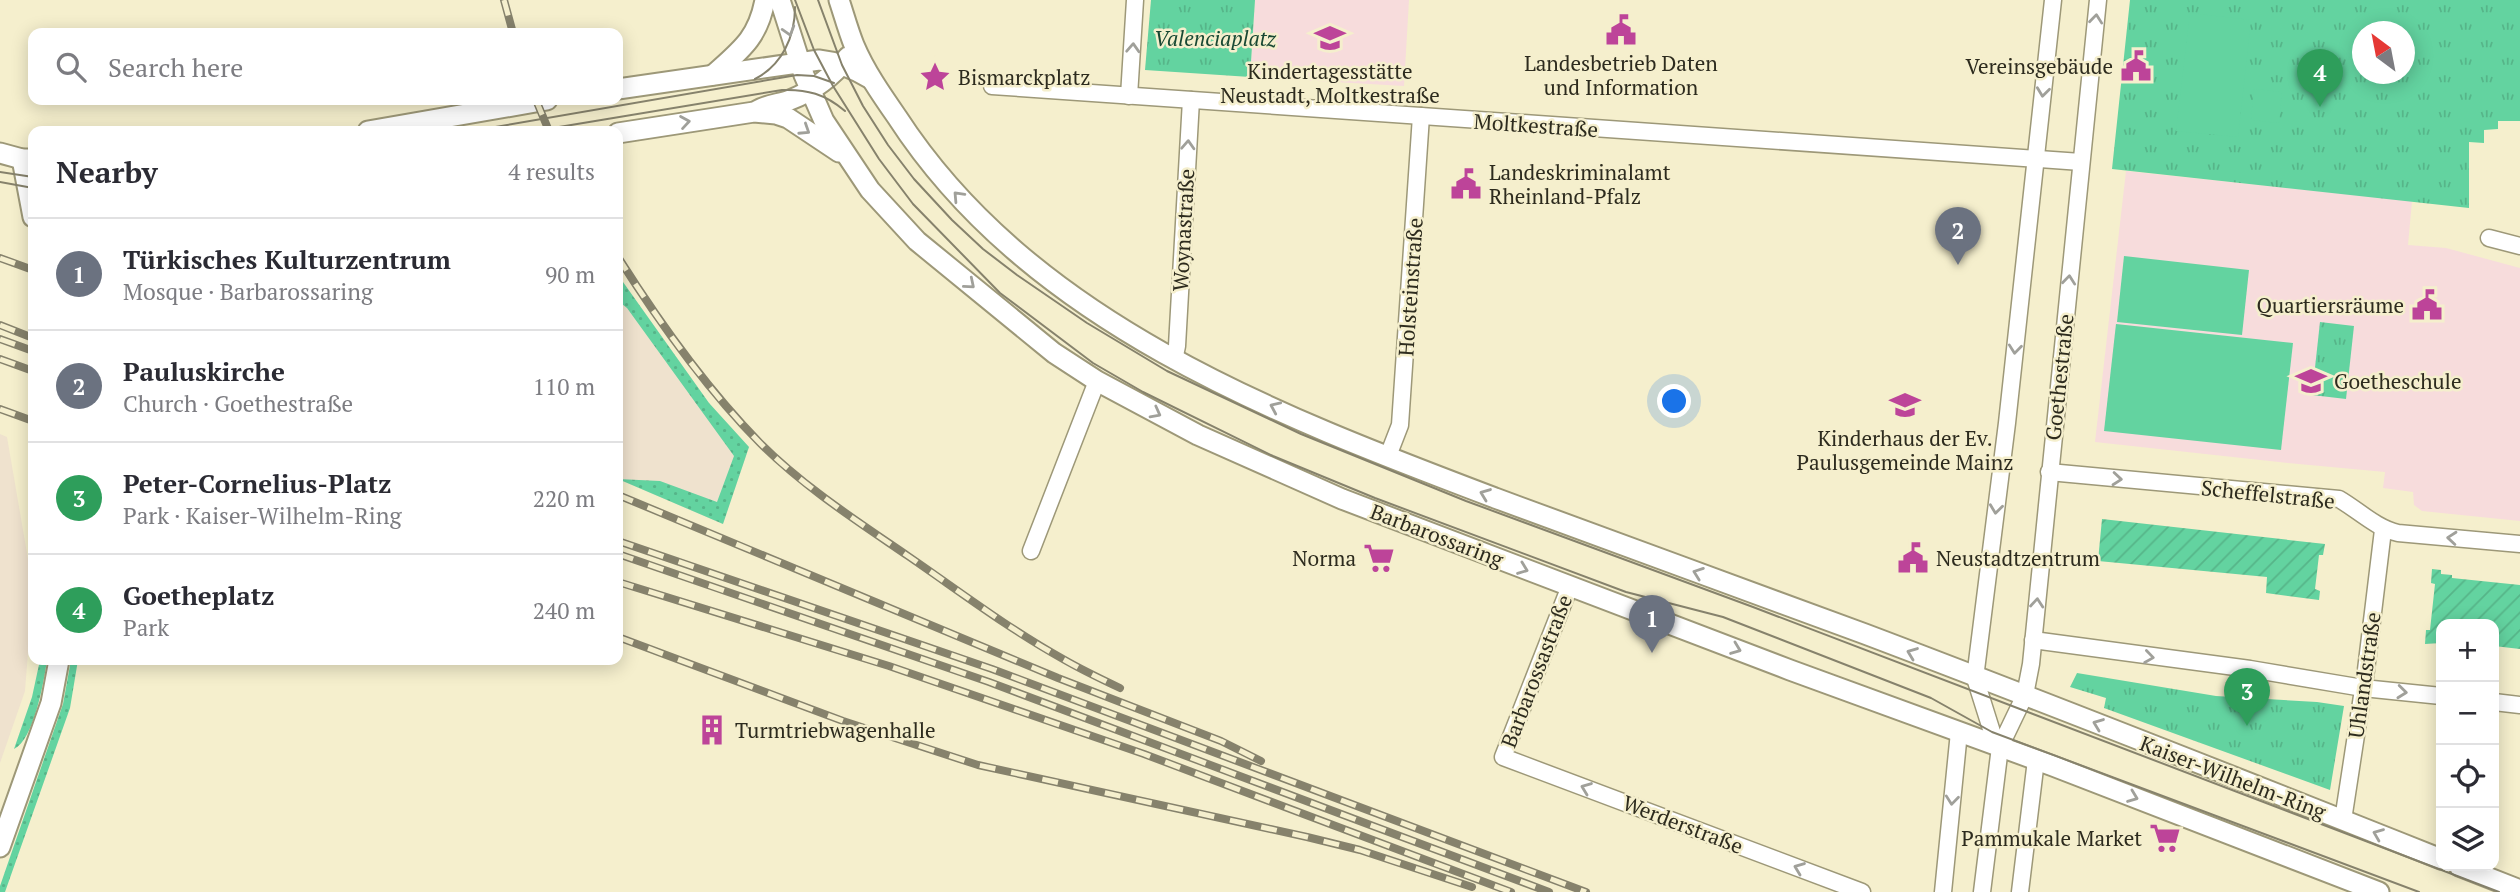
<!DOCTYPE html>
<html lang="en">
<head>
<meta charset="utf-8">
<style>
	:root { --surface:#fff; --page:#f7f7f7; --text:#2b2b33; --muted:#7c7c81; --line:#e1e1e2; --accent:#bd4499 }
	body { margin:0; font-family:"PT Serif",serif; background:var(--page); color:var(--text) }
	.controls { position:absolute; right:21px; bottom:21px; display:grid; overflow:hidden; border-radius:14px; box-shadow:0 4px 18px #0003 }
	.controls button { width:63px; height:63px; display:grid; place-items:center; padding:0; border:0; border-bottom:2px solid var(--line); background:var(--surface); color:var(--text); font:35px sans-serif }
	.compass { position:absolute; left:2352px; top:21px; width:63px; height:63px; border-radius:50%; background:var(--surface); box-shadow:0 4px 18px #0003; rotate:328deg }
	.you { position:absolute; left:1675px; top:402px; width:24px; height:24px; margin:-18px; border:5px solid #fff; border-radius:50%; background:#1a73e8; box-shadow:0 0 0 10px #1a73e833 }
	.badge { display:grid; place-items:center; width:46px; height:46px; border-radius:50%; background:var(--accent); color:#fff; font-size:23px; font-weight:700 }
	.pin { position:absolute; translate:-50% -58px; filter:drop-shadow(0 2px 4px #0008) }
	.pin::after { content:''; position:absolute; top:37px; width:24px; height:21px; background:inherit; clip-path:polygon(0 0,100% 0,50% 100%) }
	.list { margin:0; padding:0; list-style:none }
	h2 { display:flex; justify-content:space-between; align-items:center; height:91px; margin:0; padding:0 28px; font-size:30px }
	h2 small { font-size:23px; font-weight:400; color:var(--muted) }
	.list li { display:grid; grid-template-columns:46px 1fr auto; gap:21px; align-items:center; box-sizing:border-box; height:112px; padding:0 28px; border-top:2px solid var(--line) }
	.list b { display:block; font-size:26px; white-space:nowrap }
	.list p { margin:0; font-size:23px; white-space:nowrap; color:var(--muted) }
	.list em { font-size:23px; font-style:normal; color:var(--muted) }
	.icon { flex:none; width:38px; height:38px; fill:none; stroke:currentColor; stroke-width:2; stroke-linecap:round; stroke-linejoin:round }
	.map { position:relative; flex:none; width:2520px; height:892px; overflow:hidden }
	.search { position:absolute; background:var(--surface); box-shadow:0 4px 18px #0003; left:28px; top:28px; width:595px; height:77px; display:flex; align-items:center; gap:18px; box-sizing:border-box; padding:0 24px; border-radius:14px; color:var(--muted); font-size:26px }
	.panel { position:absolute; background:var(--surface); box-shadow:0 4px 18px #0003; left:28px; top:126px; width:595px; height:539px; border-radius:14px }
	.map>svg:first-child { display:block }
</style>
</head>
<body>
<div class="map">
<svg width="2520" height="892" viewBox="0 0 2520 892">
	<defs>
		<pattern id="grass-dots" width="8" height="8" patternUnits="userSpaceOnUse" patternTransform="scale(1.75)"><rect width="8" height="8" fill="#63d3a0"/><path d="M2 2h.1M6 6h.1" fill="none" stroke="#56b589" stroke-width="1.8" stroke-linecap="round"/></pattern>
		<pattern id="park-tufts" width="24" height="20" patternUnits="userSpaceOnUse" patternTransform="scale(1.75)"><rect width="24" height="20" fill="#63d3a0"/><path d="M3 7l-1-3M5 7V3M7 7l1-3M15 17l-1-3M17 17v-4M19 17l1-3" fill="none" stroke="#56b589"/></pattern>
		<pattern id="garden-furrows" width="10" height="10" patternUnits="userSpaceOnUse" patternTransform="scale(1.75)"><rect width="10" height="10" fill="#63d3a0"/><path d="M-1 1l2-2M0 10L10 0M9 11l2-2" fill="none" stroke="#56b589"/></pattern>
	</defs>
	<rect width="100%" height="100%" fill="#f5efcd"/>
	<g fill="#efe2ce">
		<path d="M618,275L709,403L749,447L723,524L618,479Z"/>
		<path d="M0,434L7,437L33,588L25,691L0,763Z"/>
	</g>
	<g fill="#f7dcdc">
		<path d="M1255,0H1409L1404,86L1250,77Z"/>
		<path d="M2126,171L2412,201L2408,245L2446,248L2520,268V521L2422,511L2414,505L2413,492L2383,488L2385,472L2288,463L2095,442Z"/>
	</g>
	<g fill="url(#grass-dots)">
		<path d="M618,275L709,403L749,447L723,524L618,479L660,481L717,502L734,456L627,308L618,301Z"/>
		<path d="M40,660H47C44,681 34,740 14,749L32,697Z"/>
		<path d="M71,660H78L70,708L5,892H0V886L63,704Z"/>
	</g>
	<g fill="url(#park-tufts)" fill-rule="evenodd">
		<path d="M1151,0H1255L1250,77L1145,70Z"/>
		<path d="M2130,0H2520V121H2498V129L2484,130V143L2469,142V208L2112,169ZM2362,32H2404V74H2362Z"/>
		<path d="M2320,322L2354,326L2346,399L2312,395Z"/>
		<path d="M2077,673L2216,696L2317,702L2344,706L2330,790L2104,708L2106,698L2070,687Z"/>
	</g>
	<g fill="url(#garden-furrows)">
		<path d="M2102,519L2325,544L2323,555H2319L2315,589L2320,591L2319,600L2266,593L2267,577L2098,561Z"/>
		<path d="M2432,569L2441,570V574L2452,575V578L2520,585V649L2494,646V624H2441V643L2425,644L2426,630H2430L2435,584L2431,583Z"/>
	</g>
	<g fill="#63d3a0">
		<path d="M2190,13L2251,20L2238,137L2176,131Z"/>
		<path d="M2254,89L2282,92L2279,123L2251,120Z"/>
		<path d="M2124,256L2249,270L2242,335L2117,322Z"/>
		<path d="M2116,324L2293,343L2281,450L2104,431Z"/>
	</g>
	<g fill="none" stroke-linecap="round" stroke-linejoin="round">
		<g stroke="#9d9878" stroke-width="19">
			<g id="minor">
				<path d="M992,86L2081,162"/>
				<path d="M1129,96L1135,0"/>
				<path d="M2489,238L2520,246"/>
				<path d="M1174,360L1177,346L1191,100"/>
				<path d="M1388,456L1400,425L1421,116"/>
				<path d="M2049,472L2339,499C2358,510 2376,528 2398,533L2520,544"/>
				<path d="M1031,551L1097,381"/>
				<path d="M1570,586L1503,757L1862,892"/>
				<path d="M2033,640L2250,669L2363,688L2441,696"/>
				<path d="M2494,702L2520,705"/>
				<path d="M2000,747L1992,732L1975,678L2007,423L2053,0"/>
				<path d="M2343,820L2366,670L2383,530"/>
				<path d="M1943,892L1959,732"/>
				<path d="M1982,892L2000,747L2025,695L2031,664L2098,0"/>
				<path d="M2020,892L2036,760"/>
			</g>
		</g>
		<g stroke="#9d9878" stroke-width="23">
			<g id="tertiary">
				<path d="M780,0L804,75L824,121L870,190L917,241L1054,353L1097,381L1198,435L1342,499L1790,670L2053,766L2379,892"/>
				<path d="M839,0C844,15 848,30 854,45C865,71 881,94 897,117C1030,322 1276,415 1495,498C1618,544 1742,588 1865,634C2058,707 2250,783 2441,859"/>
				<path d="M713,75C741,50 758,38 765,0"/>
				<path d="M618,89L819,60C839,62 855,69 871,79"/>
				<path d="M758,110C769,104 780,104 790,100C813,91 832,77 848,57"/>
				<path d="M368,131L547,100"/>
				<path d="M618,133L754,112L776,114L788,118L839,152"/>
				<path d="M0,153L22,159H33"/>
				<path d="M22,159L33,217"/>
				<path d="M0,847L51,703L59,660"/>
				<path d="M2459,866L2520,890"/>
			</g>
		</g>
		<use href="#minor" stroke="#fff" stroke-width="16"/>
		<use href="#tertiary" stroke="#fff" stroke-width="19"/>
		<g stroke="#86826c" stroke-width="2">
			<path d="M795,0L814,50L833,86L879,159L913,204L1000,293L1093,363L1143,392L1273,456L1375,498L1626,592L1723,617L1931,698L1992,732L2419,892"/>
			<path d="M818,0L842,65L863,106L888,145L914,179L952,220L983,249L1017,275L1087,323L1167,371L1301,434L1466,501L1753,607L2499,892"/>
			<path d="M755,79C782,65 795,37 795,7"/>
			<path d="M553,128L782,90C807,89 825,94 845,111"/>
			<path d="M472,131L797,75L814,76L834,83"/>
			<path d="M0,172L33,177"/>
			<path d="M0,182L33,188"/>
		</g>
		<g stroke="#86826c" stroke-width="8">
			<g id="rail">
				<path d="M504,0L513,33"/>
				<path d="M536,100L549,131"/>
				<path d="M618,257C659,322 706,388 760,443C804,487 857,521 908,556C959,591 1009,629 1063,659C1082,670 1101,679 1120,688"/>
				<path d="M0,258L33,270"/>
				<path d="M0,325L33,338"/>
				<path d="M0,339L33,351"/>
				<path d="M0,359L33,371"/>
				<path d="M0,409L33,421"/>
				<path d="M618,495L1058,678L1221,741L1261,761"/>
				<path d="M618,541L992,669L1586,892"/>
				<path d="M618,554L989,682L1549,892"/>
				<path d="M618,582L889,666L1144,754L1511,892"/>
				<path d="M618,637L843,721L978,765L1307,837L1360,850L1472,887"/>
			</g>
		</g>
		<use href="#rail" stroke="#f5efcd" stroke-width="5" stroke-dasharray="16" stroke-linecap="butt"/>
	</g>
	<defs><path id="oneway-chevron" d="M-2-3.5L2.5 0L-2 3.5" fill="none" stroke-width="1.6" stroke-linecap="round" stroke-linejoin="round" transform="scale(1.75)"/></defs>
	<g stroke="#a0a09a">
		<use href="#oneway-chevron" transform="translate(2096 19) rotate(-84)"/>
		<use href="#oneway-chevron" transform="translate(789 31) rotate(73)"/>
		<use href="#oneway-chevron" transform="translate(1133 48) rotate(-87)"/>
		<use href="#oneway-chevron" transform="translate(2043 92) rotate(97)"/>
		<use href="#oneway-chevron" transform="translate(685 122) rotate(-9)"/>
		<use href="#oneway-chevron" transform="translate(805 130) rotate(33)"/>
		<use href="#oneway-chevron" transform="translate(1188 145) rotate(-87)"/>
		<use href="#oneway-chevron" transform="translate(958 196) rotate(-133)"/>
		<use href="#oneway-chevron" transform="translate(2069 280) rotate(-84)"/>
		<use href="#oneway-chevron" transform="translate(970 284) rotate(40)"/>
		<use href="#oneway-chevron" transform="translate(2015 349) rotate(96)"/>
		<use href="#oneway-chevron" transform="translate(1275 407) rotate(-156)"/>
		<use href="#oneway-chevron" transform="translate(1156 413) rotate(28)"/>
		<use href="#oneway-chevron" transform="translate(2117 479) rotate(5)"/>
		<use href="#oneway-chevron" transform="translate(1485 494) rotate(-159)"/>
		<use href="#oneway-chevron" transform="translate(1996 509) rotate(97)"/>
		<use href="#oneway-chevron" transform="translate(2452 538) rotate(-175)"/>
		<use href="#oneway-chevron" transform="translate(1523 569) rotate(21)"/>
		<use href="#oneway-chevron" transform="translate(1698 573) rotate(-160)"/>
		<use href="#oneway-chevron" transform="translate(2037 603) rotate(-85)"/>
		<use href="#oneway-chevron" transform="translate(1736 649) rotate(21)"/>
		<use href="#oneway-chevron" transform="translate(1912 653) rotate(-159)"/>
		<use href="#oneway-chevron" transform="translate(2149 657) rotate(8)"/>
		<use href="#oneway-chevron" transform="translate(2402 692) rotate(6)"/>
		<use href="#oneway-chevron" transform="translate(2098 724) rotate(-159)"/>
		<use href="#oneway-chevron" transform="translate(1586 788) rotate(-159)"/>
		<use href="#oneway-chevron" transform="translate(2133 797) rotate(21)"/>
		<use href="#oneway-chevron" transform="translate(1952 800) rotate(96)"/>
		<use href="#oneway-chevron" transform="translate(2378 834) rotate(-158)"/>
		<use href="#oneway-chevron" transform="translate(1799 868) rotate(-159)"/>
	</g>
	<defs>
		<g id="civic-bare" transform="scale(2.415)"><path d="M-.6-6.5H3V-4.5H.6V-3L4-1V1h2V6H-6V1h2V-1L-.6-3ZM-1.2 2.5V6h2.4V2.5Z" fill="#bd4499" stroke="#f5efcd" stroke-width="2.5" paint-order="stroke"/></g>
		<g id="school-bare" transform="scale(2.415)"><path d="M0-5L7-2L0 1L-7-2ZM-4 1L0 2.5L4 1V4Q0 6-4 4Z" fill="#bd4499" stroke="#f5efcd" stroke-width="2.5" paint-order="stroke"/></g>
		<g id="sight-bare" transform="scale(2.415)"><path d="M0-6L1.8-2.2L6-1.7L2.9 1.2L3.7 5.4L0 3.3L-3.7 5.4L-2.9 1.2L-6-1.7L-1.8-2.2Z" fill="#bd4499" stroke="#f5efcd" stroke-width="2.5" paint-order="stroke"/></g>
		<g id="supermarket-bare" transform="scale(2.415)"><path d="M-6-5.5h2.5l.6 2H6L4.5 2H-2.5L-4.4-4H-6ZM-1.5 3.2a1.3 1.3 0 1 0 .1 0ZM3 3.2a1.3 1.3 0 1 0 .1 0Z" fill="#bd4499" stroke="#f5efcd" stroke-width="2.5" paint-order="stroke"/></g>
		<g id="building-bare" transform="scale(2.415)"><path d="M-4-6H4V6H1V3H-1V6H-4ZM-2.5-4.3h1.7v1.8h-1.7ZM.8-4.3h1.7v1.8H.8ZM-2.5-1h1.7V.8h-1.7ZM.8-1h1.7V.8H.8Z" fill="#bd4499" stroke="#f5efcd" stroke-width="2.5" paint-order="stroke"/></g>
	</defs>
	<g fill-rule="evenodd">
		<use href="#civic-bare" x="1621" y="30"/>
		<use href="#school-bare" x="1330" y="38"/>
		<use href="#civic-bare" x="2136" y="66"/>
		<use href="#sight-bare" x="935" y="77"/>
		<use href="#civic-bare" x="1466" y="184"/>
		<use href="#civic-bare" x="2427" y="305"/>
		<use href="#school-bare" x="2311" y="381"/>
		<use href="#school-bare" x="1905" y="405"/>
		<use href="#supermarket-bare" x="1379" y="558"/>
		<use href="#civic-bare" x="1913" y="558"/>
		<use href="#building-bare" x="712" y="730"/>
		<use href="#supermarket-bare" x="2165" y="838"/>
	</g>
	<g text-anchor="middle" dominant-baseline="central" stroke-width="5" stroke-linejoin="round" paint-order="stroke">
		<g font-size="21" font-style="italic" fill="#184833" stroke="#f5efcd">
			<text x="1215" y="38">Valenciaplatz</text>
		</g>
		<g font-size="21" fill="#2d2b1e" stroke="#f5efcd" text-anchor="start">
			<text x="1621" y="63" text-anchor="middle">Landesbetrieb Daten<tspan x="1621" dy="24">und Information</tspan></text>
			<text x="2113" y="66" text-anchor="end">Vereinsgebäude</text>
			<text x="1330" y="71" text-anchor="middle">Kindertagesstätte<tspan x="1330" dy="24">Neustadt, Moltkestraße</tspan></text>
			<text x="958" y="77">Bismarckplatz</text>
			<text x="1489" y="172">Landeskriminalamt<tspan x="1489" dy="24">Rheinland-Pfalz</tspan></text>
			<text x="2404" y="305" text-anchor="end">Quartiersräume</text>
			<text x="2334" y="381">Goetheschule</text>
			<text x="1905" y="438" text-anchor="middle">Kinderhaus der Ev.<tspan x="1905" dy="24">Paulusgemeinde Mainz</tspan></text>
			<text x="1356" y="558" text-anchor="end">Norma</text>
			<text x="1936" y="558">Neustadtzentrum</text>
			<text x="735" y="730">Turmtriebwagenhalle</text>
			<text x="2142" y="838" text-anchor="end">Pammukale Market</text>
		</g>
		<g font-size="21" fill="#2d2b1e" stroke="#f5efcd">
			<text transform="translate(1536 125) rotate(4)">Moltkestraße</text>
			<text transform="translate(1183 230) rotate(-87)">Woynastraße</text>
			<text transform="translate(1410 287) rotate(-86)">Holsteinstraße</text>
			<text transform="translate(2059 377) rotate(-84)">Goethestraße</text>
			<text transform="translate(2268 494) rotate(6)">Scheffelstraße</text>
			<text transform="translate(1437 535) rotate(21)">Barbarossaring</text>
			<text transform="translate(1536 671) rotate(-69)">Barbarossastraße</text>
			<text transform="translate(2364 675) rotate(-82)">Uhlandstraße</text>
			<text transform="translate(2233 777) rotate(21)">Kaiser-Wilhelm-Ring</text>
			<text transform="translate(1683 824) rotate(21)">Werderstraße</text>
		</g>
	</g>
</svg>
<div class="controls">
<button>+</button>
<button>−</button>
<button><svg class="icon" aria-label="locate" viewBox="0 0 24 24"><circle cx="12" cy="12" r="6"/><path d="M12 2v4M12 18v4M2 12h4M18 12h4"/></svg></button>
<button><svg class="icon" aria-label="layers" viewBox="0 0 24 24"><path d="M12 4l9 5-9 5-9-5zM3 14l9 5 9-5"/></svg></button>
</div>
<svg class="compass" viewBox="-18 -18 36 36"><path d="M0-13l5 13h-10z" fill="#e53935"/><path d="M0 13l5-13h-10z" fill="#7c7c81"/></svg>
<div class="you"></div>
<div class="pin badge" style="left:1652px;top:653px;background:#6b7280">1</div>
<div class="pin badge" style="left:1958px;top:265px;background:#6b7280">2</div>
<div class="pin badge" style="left:2247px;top:726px;background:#2e9e5b">3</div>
<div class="pin badge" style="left:2320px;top:107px;background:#2e9e5b">4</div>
<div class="search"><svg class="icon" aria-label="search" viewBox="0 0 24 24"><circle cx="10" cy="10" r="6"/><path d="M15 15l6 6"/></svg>Search here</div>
<section class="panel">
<h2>Nearby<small>4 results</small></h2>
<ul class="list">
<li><span class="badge" style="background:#6b7280">1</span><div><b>Türkisches Kulturzentrum</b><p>Mosque · Barbarossaring</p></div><em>90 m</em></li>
<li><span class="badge" style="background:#6b7280">2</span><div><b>Pauluskirche</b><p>Church · Goethestraße</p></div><em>110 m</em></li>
<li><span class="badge" style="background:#2e9e5b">3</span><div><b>Peter-Cornelius-Platz</b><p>Park · Kaiser-Wilhelm-Ring</p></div><em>220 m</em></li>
<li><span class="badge" style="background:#2e9e5b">4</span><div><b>Goetheplatz</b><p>Park</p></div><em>240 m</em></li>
</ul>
</section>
</div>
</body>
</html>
